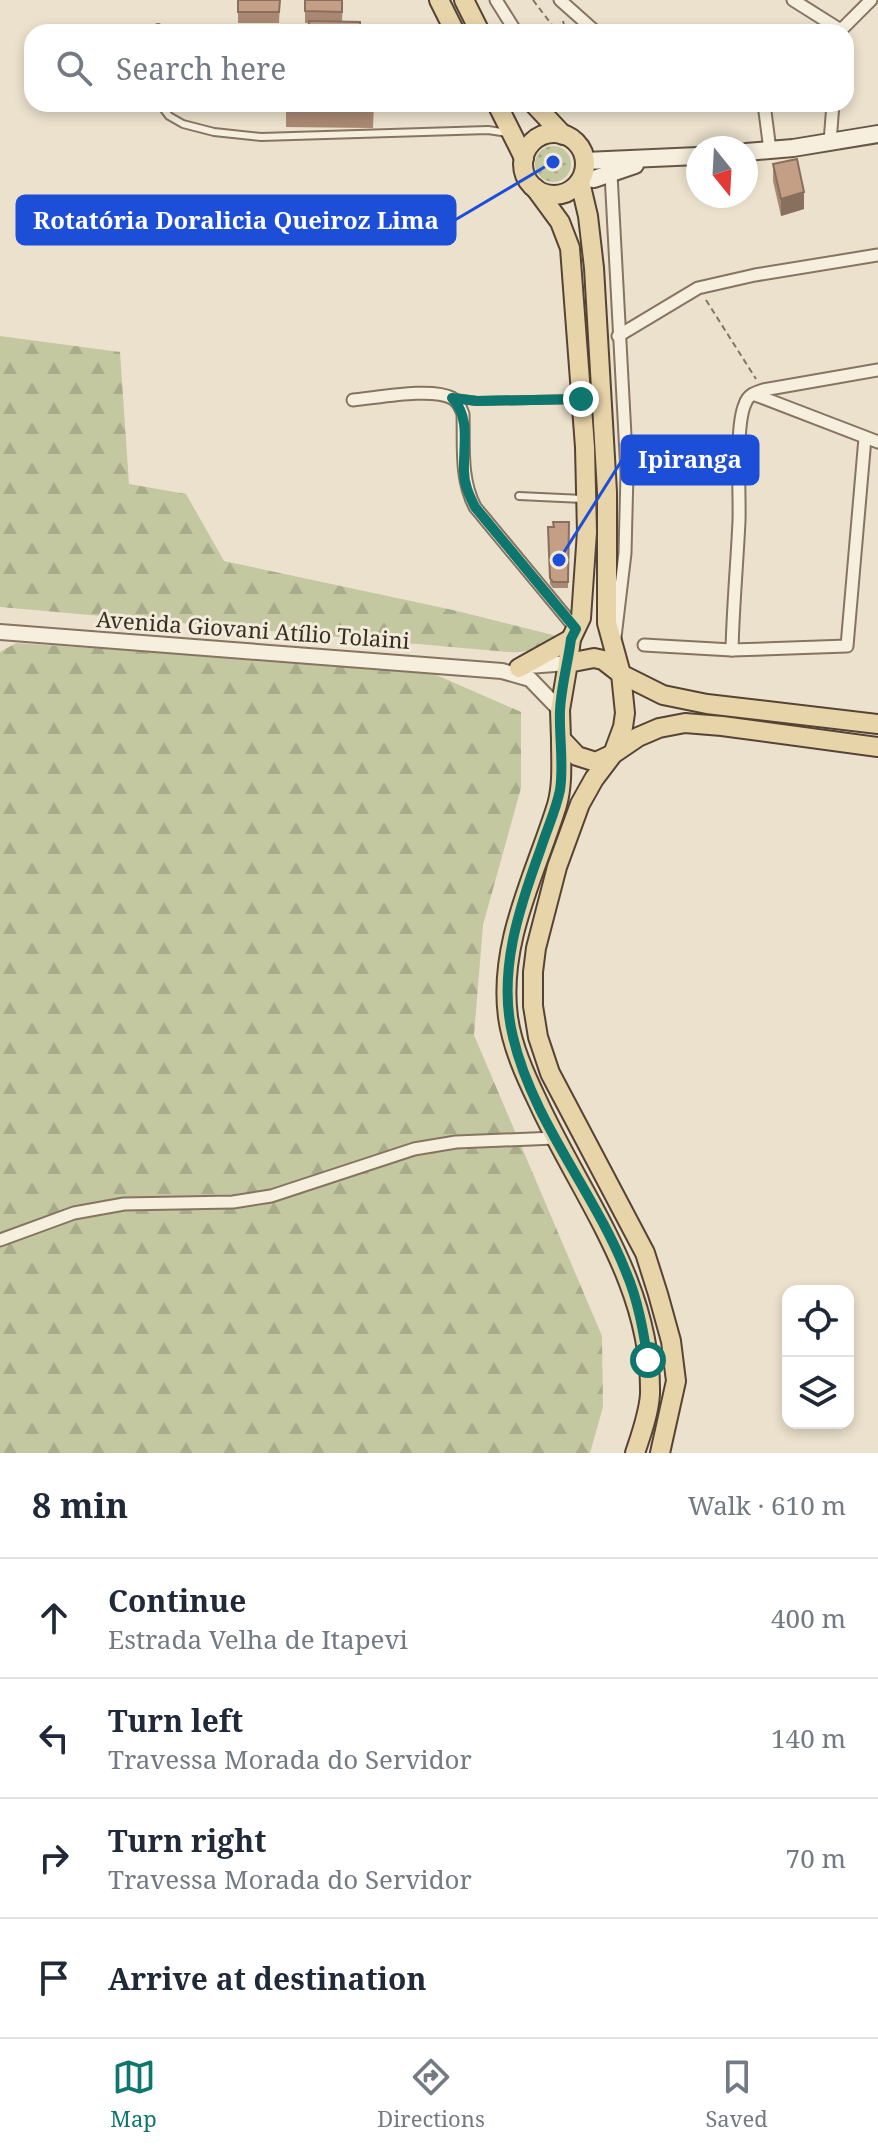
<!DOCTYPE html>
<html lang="en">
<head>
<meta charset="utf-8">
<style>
	:root { --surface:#fff; --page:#f6f6f7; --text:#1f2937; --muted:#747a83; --line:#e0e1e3; --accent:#0f766e }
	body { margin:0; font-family:"Noto Serif",serif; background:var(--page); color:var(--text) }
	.controls { position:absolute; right:24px; bottom:24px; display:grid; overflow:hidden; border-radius:16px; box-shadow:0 4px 12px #0003 }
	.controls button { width:72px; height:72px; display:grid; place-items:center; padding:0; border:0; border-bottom:2px solid var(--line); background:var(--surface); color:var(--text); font:40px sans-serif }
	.compass { position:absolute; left:686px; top:136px; width:72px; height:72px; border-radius:50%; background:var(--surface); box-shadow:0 4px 12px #0003; rotate:162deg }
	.stop { position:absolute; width:24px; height:24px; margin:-18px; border:6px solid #0f766e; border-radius:50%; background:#fff }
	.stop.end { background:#0f766e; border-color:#fff; box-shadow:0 2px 8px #0008 }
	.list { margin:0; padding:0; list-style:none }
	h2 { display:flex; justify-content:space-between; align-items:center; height:104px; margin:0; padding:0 32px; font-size:34px }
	h2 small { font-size:26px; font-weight:400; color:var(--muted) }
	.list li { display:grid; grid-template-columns:52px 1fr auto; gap:24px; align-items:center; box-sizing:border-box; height:120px; padding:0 32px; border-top:2px solid var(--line) }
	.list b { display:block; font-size:30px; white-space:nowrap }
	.list p { margin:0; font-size:26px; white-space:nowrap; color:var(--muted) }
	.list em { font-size:26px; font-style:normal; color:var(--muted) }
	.icon { flex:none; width:44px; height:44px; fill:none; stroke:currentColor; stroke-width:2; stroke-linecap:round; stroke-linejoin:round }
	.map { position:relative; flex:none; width:878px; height:1453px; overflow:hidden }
	.search { position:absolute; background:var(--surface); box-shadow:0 4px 12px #0003; left:24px; right:24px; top:24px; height:88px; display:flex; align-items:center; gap:20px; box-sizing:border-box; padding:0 28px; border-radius:24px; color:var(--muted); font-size:30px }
	.sheet { height:584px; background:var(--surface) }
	nav { display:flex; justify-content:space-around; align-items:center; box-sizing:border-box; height:112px; border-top:2px solid var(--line); background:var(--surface); font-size:22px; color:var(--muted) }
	nav a { display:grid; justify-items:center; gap:4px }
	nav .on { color:var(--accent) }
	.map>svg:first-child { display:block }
</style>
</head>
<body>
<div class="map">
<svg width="878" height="1453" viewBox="0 0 878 1453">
	<defs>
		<pattern id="grass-dots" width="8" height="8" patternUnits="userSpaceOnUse" patternTransform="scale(2)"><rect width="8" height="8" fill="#c4c8a0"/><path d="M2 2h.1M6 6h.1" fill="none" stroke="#a9ac8a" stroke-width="1.8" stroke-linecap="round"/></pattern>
		<pattern id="forest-firs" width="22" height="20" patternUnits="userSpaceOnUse" patternTransform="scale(2)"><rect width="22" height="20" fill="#c4c8a0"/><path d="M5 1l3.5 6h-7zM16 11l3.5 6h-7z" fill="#a9ac8a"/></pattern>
	</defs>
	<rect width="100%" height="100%" fill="#ebe1cc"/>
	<circle fill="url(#grass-dots)" cx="553" cy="164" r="18"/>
	<g fill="url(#forest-firs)">
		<path d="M0,336L120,352L129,484L186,494L224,561L453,610L557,636C541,649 529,653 508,652L0,607Z"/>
		<path d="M16,643L425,670L521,712V788L483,925L474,1035L602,1336L603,1407L590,1453H0V652Z"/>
	</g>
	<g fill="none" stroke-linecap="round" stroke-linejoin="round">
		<g stroke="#867461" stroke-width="10">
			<g id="service">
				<path d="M158,28V32"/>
				<path d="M160,104L169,116L183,124L214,132L261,137L488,130L508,133"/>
				<path d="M455,398L477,401L580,399"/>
				<path d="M519,496L583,499"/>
			</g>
		</g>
		<g stroke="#867461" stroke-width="15">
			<g id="minor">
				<path d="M496,0L516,32"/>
				<path d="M560,0L596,32"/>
				<path d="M793,0L839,29"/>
				<path d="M639,32H673"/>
				<path d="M839,32L871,0"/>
				<path d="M764,104L770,150"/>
				<path d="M830,142L833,104"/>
				<path d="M611,174L627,473L625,553L615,637"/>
				<path d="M618,336L698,288L755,275L878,255"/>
				<path d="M753,394L878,442"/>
				<path d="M353,400C377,398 431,387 452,398C457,401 461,408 463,414C464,446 460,478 475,507L576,629"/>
				<path d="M644,645L732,650L847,646L865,438"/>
				<path d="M732,650C733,607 737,564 739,521C740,493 735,426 745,404C748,395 754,393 763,390L878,370"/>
				<path d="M0,1240L74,1213L124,1204L233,1202L271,1196L414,1149L456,1142L555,1138"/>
			</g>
		</g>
		<g stroke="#867461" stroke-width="18">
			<g id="tertiary">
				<path d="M0,632L502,671L530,679L560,710"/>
				<path d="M528,666L568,663"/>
			</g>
		</g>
		<g stroke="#685644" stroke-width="20">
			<g id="secondary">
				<path d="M746,152L793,148L878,134"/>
				<path d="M585,161L698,156"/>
				<path d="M582,178L594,179L635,165"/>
			</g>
		</g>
		<g stroke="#554335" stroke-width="22">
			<g id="primary">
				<path d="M439,0L455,32"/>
				<path d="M464,0L480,32"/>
				<path d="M497,104L524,158"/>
				<path d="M534,104L563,135"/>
				<circle cx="554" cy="164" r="31"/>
				<path d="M580,182L588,216L594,268L607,492V623L621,674L625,713L623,727L613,754L596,762L577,756L561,739L560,710L568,663L594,658L603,660L621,674L663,695L707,704L878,724"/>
				<path d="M535,188L560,222L570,248L585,447L587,532L581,618L571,639L568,663"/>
				<path d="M519,668L571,639"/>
				<path d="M561,739C561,761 563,784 557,805C536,873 498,943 508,1017C512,1046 525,1075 538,1102C582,1198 652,1283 650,1394C649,1413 641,1435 635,1453"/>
				<path d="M660,1453L676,1381L671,1341L658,1294L645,1253L550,1073L538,1037L533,1006V972L536,948L557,867L580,804L594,779L613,754L638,737L659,728L685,723L722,726L878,747"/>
			</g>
		</g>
		<g stroke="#867461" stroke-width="2" stroke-dasharray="6 4" stroke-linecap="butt">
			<path d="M533,0L552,25L561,32"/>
			<path d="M563,21L566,32"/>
			<path d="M706,300L756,379"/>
		</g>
		<use href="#service" stroke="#f6efde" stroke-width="6"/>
		<use href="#minor" stroke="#f6efde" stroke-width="11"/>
		<use href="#tertiary" stroke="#f6efde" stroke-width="14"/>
		<use href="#secondary" stroke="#f6efde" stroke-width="16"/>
		<use href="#primary" stroke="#e8d4a9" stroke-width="18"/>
	</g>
	<g fill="#a98973">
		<path d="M238,0H280L279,23H238Z"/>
		<path d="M305,0H343L342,21L305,23Z"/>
		<path d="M286,104H374L373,128L286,127Z"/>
		<path d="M773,164L804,209L781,216L773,181Z"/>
		<path d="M569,522L568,588H553L550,584L548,527H554Z"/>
	</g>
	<path fill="#896f5e" d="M804,192V209L781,216V199Z"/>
	<g fill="#c49f86" stroke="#896f5e" stroke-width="2">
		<path d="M238,0H280L279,12H238Z"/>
		<path d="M305,0H342V12L305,11Z"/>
		<path d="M309,21L360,22V32H308Z"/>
		<path d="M286,104H374L373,105Z"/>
		<path d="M797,159L804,192L781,199L773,164Z"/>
		<path d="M553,522H569L568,582H553L550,578L548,527H554Z"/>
	</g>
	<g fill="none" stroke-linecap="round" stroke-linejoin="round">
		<path stroke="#0f766e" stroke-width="10" d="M581,399L477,401L452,398C471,417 463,446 464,471C464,484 469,495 475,507L576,629L571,639C568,663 561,687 560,711C559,737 564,765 560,790C556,810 547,829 541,848C519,908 497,973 513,1037C533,1122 594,1191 626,1272C638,1300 643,1330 648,1360"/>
	</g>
	<g text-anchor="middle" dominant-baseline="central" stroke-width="6" stroke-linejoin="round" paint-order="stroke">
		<g font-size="22" fill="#382d23" stroke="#f3ebda">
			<text transform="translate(253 629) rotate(4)">Avenida Giovani Atílio Tolaini</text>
		</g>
	</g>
	<path fill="none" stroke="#1d4ed8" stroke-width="3" d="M553 162L455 220M559 560L622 460"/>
	<g fill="#1d4ed8" stroke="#f3ebda" stroke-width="3">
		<circle cx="553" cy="162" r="8"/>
		<circle cx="559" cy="560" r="8"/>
	</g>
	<g fill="#1d4ed8" stroke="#1d4ed8" stroke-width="3">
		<rect x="17" y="196" width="438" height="48" rx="8"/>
		<rect x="622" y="436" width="136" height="48" rx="8"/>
	</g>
	<g font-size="24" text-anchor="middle" font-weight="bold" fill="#fff">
		<text x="236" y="229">Rotatória Doralicia Queiroz Lima</text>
		<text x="690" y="468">Ipiranga</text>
	</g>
</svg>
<div class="controls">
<button><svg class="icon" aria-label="locate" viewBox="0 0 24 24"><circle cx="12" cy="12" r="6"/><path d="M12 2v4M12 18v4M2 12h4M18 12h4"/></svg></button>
<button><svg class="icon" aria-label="layers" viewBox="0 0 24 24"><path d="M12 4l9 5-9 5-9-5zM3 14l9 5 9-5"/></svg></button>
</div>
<svg class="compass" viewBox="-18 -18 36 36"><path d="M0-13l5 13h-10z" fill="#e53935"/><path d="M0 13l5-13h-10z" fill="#747a83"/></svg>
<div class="stop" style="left:648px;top:1360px"></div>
<div class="stop end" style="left:581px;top:399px"></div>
<div class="search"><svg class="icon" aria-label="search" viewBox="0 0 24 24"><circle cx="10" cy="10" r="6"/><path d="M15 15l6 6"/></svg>Search here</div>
</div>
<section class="sheet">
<h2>8 min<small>Walk · 610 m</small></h2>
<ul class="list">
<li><svg class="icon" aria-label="ahead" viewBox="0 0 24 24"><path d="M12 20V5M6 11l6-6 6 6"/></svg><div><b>Continue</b><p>Estrada Velha de Itapevi</p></div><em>400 m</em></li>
<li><svg class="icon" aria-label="left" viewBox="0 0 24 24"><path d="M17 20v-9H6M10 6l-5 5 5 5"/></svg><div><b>Turn left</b><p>Travessa Morada do Servidor</p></div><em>140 m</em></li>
<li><svg class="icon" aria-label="right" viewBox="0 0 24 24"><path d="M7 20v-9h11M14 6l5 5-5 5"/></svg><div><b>Turn right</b><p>Travessa Morada do Servidor</p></div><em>70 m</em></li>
<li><svg class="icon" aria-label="arrive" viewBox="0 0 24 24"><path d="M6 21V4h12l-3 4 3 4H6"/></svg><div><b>Arrive at destination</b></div></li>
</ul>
</section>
<nav>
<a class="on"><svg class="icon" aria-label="map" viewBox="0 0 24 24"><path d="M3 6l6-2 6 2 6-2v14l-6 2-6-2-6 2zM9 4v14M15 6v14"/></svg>Map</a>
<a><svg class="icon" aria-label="directions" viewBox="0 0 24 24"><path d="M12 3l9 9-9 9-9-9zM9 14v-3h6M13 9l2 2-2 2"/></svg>Directions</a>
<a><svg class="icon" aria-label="saved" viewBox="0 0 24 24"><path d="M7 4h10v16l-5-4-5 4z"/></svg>Saved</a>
</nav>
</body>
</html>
